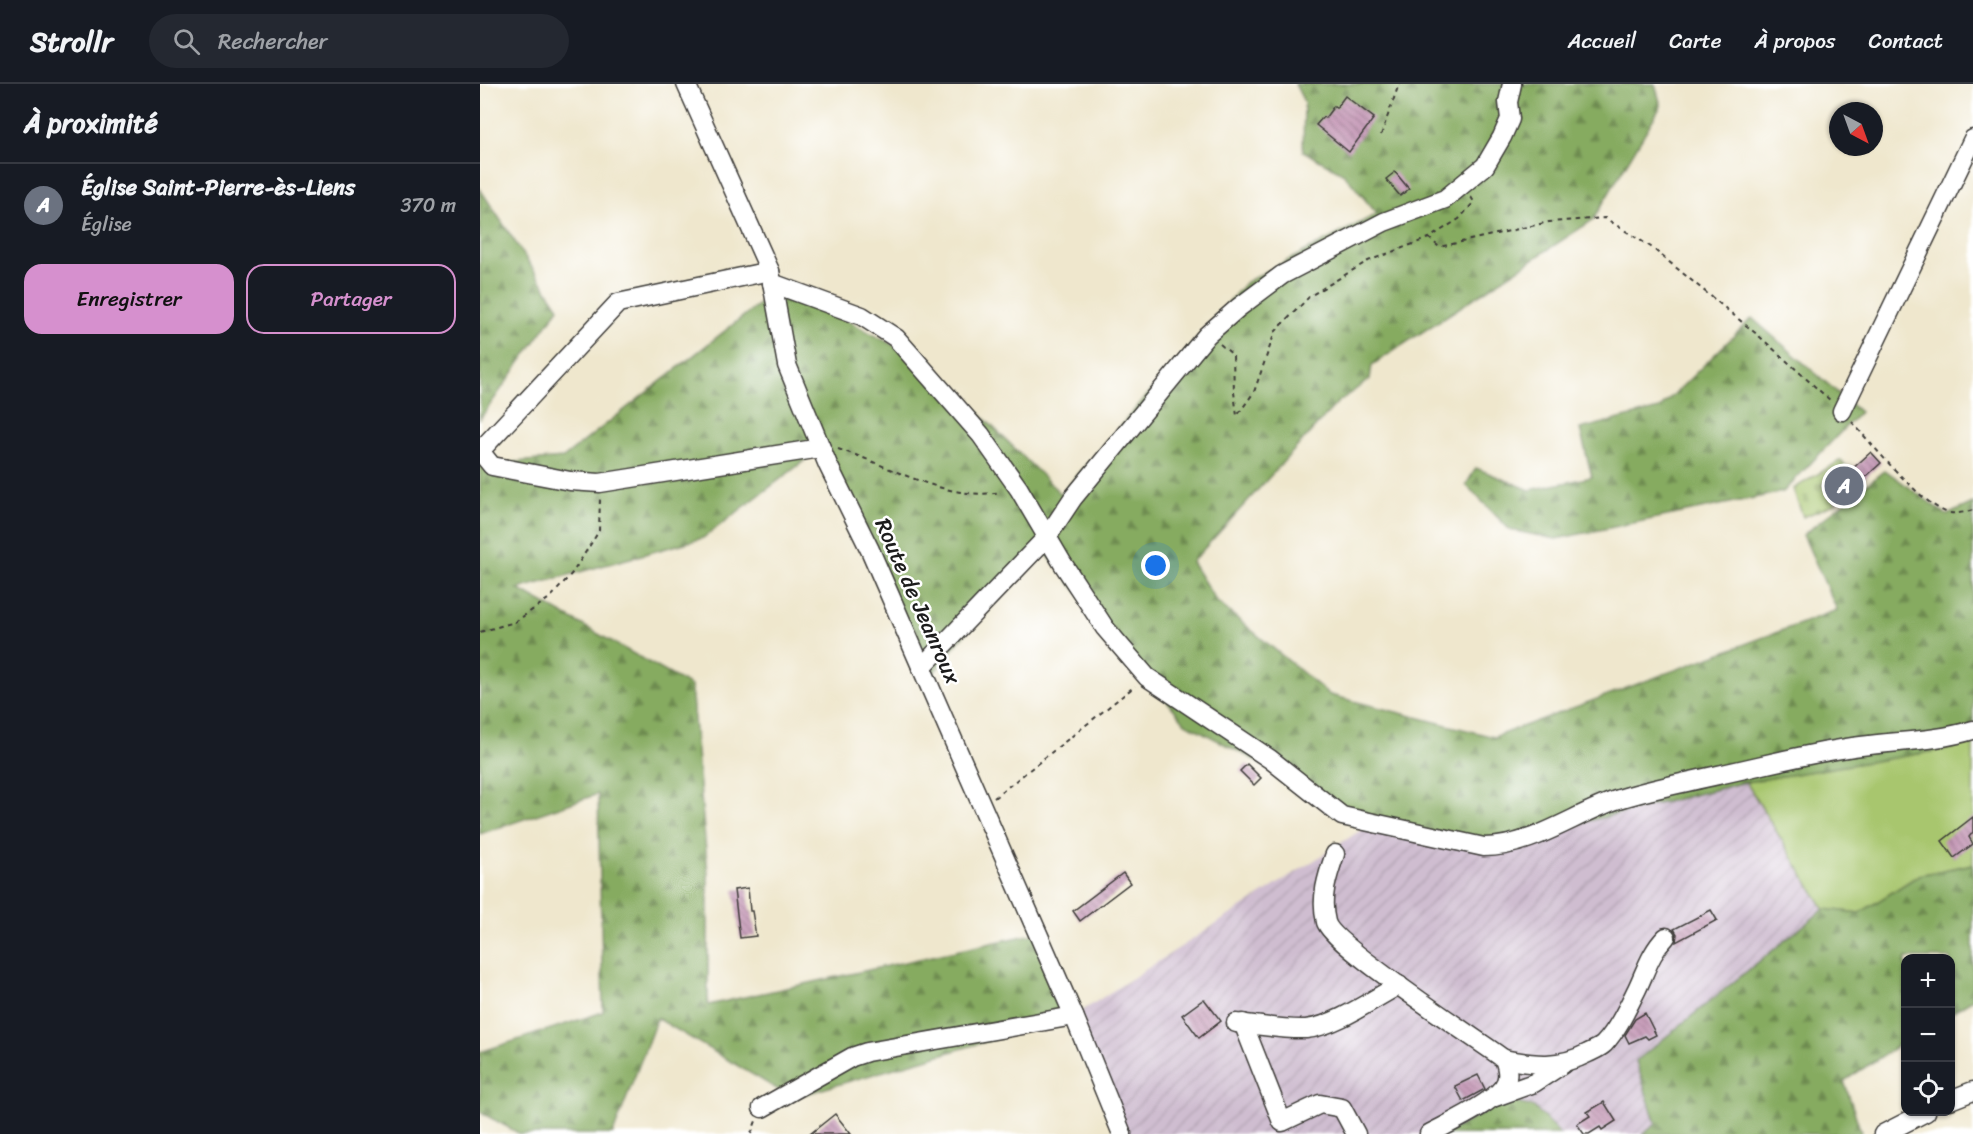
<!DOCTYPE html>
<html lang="fr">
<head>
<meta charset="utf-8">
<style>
	:root { --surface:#171b24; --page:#242831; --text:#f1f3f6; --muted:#9ea1a6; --line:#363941; --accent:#d690ce }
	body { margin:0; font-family:Sriracha,sans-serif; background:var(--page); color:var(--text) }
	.controls { position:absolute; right:18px; bottom:18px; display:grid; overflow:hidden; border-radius:12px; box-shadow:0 2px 4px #0004 }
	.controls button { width:54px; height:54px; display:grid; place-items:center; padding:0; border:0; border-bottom:2px solid var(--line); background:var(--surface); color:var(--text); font:30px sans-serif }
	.compass { position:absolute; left:1349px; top:18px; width:54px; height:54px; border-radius:50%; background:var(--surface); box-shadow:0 2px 4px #0004; rotate:139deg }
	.you { position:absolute; left:676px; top:482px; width:21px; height:21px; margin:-15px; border:4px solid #fff; border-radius:50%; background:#1a73e8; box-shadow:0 0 0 9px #1a73e833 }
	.badge { display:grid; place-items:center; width:39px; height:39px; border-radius:50%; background:var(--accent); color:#fff; font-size:20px; font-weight:700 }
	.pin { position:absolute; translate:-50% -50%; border:3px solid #fff; box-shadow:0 2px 6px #0006 }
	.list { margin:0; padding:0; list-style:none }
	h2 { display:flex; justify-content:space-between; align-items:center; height:78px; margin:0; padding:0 24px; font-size:26px }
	h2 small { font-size:20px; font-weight:400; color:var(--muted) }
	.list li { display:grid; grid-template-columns:39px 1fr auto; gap:18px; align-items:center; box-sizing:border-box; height:84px; padding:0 24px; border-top:2px solid var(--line) }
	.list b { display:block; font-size:22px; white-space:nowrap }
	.list p { margin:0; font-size:20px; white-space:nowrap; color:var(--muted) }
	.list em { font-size:20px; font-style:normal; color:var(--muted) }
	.actions { display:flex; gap:12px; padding:18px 24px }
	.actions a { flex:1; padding:14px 0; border:2px solid var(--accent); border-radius:18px; text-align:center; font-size:21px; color:var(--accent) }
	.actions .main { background:var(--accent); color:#111 }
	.icon { flex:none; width:33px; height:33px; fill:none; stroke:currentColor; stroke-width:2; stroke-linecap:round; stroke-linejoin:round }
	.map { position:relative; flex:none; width:1493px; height:1050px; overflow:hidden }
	header { display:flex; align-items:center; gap:36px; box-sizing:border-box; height:84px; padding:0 30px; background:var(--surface); border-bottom:2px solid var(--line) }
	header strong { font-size:28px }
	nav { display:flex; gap:33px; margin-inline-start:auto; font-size:21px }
	.search { width:420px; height:54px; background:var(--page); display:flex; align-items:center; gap:15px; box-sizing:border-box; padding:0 21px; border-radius:33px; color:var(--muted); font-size:22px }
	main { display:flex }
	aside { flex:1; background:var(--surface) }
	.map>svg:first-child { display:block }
</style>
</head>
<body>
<header>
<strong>Strollr</strong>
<div class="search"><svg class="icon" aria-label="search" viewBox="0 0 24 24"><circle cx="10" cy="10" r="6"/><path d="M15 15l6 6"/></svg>Rechercher</div>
<nav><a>Accueil</a><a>Carte</a><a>À propos</a><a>Contact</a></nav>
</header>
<main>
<aside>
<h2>À proximité<small></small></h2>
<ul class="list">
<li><span class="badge" style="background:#6b7280">A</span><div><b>Église Saint-Pierre-ès-Liens</b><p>Église</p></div><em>370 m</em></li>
</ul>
<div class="actions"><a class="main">Enregistrer</a><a>Partager</a></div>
</aside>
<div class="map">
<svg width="1493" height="1050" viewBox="0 0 1493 1050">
	<defs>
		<pattern id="industrial-furrows" width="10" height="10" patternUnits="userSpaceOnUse" patternTransform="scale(1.5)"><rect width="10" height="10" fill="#cfbdd0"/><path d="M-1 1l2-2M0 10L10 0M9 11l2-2" fill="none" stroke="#b1a2b2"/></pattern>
		<pattern id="forest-firs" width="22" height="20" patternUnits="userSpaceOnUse" patternTransform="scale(1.5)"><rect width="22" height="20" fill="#86ab61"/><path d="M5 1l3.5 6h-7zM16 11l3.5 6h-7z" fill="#6d8a4f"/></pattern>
		<pattern id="cemetery-stones" width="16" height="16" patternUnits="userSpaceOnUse" patternTransform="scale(1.5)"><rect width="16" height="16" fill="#a8c66e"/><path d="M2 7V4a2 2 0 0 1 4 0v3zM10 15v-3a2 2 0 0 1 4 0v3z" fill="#90aa5f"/></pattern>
		<pattern id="building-back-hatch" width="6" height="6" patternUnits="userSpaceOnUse" patternTransform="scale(1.5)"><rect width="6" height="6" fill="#c394b4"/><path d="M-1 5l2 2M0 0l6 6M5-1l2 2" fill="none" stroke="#9e7892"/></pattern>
	</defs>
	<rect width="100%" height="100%" fill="#fff"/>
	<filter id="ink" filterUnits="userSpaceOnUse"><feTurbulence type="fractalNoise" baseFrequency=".0167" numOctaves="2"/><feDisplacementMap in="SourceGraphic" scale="12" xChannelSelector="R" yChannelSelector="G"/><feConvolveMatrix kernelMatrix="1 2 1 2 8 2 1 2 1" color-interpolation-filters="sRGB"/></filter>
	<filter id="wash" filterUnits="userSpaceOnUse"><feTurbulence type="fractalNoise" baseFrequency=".008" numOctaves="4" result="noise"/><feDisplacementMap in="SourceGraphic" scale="24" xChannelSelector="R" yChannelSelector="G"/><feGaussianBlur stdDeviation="1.35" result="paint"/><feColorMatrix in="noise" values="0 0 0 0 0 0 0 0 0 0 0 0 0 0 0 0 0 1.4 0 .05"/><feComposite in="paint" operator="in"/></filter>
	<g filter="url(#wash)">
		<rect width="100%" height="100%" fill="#efe7cd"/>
		<path fill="url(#industrial-furrows)" d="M1266,698L1344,825L1156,977L1176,1041L1163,1050H642L594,932L892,739L1004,763Z"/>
		<path fill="#a8c66e" stroke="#627145" stroke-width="1.5" d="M1493,648V780L1439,791L1380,829L1344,825L1266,698L1474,664Z"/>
		<g fill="url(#forest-firs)" stroke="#51643e" stroke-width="1.5">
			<path d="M815,0H1175L1181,22L1113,136L892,281L890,295L857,319L712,478L736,517L850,611L1014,653L1357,526L1323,451L1405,386L1467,431L1493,419V648L1474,664L1266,698L1004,763L892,739L705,639L558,460L451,592L340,365L223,454L38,505L211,602L228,789V921L562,848L594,932L312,1014L177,934L133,1050H40L0,1028V968L123,928L118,710L0,750V381L83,374L302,202L449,280L581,410L766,198L897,130L864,90L823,67L824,18Z"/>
			<path d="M0,105L79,224L0,335Z"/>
			<path d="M1272,234L1380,328L1303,408L1076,455L1030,446L986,401L996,384L1050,406L1112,393L1100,345L1179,325Z"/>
			<path d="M1493,780V915L1471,929L1470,874H1426L1425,957L1364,997L1381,1048L1379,1050H1163L1176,1040L1156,977L1344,825L1380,829L1439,791Z"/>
			<path d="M1027,1017L1054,1023L1080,1050H964Z"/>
		</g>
		<path fill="url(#cemetery-stones)" stroke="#627145" stroke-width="1.5" d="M1361,376L1367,384L1358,392L1362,395L1353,403L1347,397L1342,401L1357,419L1323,433L1313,405Z"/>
		<g id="blocks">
			<g fill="url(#building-back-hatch)">
				<path d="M865,12L894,34L869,68L836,41L843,33L845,34L854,22L856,24Z"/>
				<path d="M915,88L929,105L920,112L906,95Z"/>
				<path d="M1391,368L1401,379L1357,419L1344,405L1367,384L1370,387Z"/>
				<path d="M767,680L781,694L774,701L760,687Z"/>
				<path d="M1493,733V748L1489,753L1493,760L1474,774L1462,757Z"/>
				<path d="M643,789L650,799L600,837L593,827Z"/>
				<path d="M268,804L270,827H272L276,852L260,854L254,806Z"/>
				<path d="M1231,826L1237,836L1196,858L1197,850L1194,845Z"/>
				<path d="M724,915L741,937L719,954L702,931Z"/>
				<path d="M1165,929L1176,951L1168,955L1165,952L1149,959L1145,951L1155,935Z"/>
				<path d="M998,991L1005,1005L983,1017L975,1002Z"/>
				<path d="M1124,1018L1136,1037L1122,1046L1120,1043L1109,1050H1104L1097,1040L1110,1032L1107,1028Z"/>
				<path d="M355,1030L371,1050H330Z"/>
			</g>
		</g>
	</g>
	<g filter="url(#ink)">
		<use href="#blocks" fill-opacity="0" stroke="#3c3a37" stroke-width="1.5"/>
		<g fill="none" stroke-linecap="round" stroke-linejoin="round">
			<g stroke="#3c3a37" stroke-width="21">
				<g id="minor">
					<path d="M206,0L290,187L307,281L348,381L390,466L594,932L642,1050"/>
					<path d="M290,187L138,219L0,367L12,382L90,397L120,399L341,364"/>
					<path d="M292,199L382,232L416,254L501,351L539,405L583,480L625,544L667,593L790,675L862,732L1004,763C1051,763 1093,731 1136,716C1169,705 1204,699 1238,691C1285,681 1332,668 1381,662C1418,657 1457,657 1493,646"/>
					<path d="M1362,327L1493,55"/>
					<path d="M441,584L567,453L593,414L727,251L758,224L802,191L904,138L965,115L1005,82L1022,53L1030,35L1028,18L1032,0"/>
					<path d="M855,770C847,793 840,814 846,838C852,861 995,954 1024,975C1027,983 1029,990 1026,998C1019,1017 967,1040 949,1050"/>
					<path d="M756,939C779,941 804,946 826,945C856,942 893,915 919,901"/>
					<path d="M763,939L802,1038L840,1020L862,1024L876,1050"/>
					<path d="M1024,975C1054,981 1080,984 1108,969C1114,966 1120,964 1124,960C1138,945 1148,923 1157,905C1166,886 1171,868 1186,853"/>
					<path d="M1015,1013L1054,999L1083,980"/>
					<path d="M1470,1016L1493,1007"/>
					<path d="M282,1024L372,973L387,968L594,932"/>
					<path d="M1403,1050L1446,1028"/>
				</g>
			</g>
			<g stroke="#3c3a37" stroke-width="2" stroke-dasharray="4.5 4.5" stroke-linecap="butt">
				<path d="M901,51L919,0"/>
				<path d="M991,113L994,118L979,135L949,154L959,163L1069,138L1125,134L1171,163L1279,252L1351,317"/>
				<path d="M740,260L753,271L754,308L757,332L774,308L795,248L830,212L888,177L949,154"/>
				<path d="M1372,338C1389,357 1447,427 1470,429C1477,430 1487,428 1493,426"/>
				<path d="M358,365C411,381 464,418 521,408"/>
				<path d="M0,548L35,538L71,513L93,488L119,447L120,414"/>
				<path d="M514,714L655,602"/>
				<path d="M271,1050L276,1037"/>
			</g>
			<use href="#minor" stroke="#fff" stroke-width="18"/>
		</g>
	</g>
	<g text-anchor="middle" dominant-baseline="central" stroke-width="5" stroke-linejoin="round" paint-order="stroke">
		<g font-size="22" fill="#1c1c1c" stroke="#fff">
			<text transform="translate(438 517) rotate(66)">Route de Jeanroux</text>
		</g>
	</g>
</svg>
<div class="controls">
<button>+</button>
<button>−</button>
<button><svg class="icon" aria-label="locate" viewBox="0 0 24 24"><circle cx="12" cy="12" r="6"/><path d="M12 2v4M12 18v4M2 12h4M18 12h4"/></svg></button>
</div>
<svg class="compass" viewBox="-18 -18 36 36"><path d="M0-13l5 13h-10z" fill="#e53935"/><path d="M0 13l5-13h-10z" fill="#9ea1a6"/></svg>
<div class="you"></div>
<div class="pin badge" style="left:1364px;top:402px;background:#6b7280">A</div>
</div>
</main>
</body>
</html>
